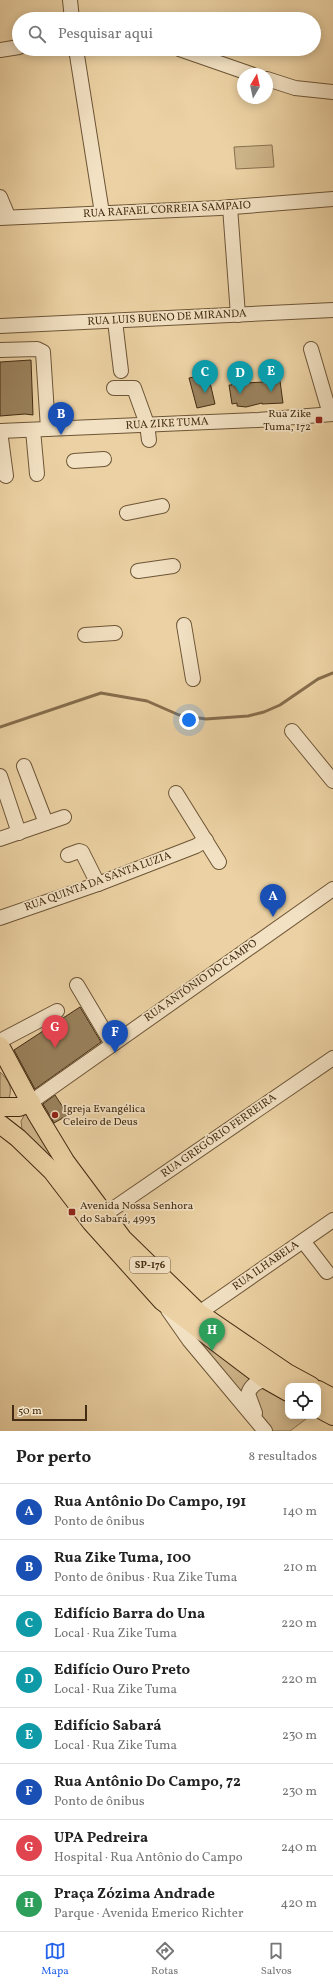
<!DOCTYPE html>
<html lang="pt">
<head>
<meta charset="utf-8">
<style>
	:root { --surface:#fff; --page:#f6f6f6; --text:#222; --muted:#767676; --line:#e0e0e0; --accent:#2563eb }
	body { margin:0; font-family:Vollkorn,serif; background:var(--page); color:var(--text) }
	.controls { position:absolute; right:12px; bottom:12px; display:grid; overflow:hidden; border-radius:8px; box-shadow:0 2px 10px #0003 }
	.controls button { width:36px; height:36px; display:grid; place-items:center; padding:0; border:0; border-bottom:1px solid var(--line); background:var(--surface); color:var(--text); font:20px sans-serif }
	.compass { position:absolute; left:237px; top:68px; width:36px; height:36px; border-radius:50%; background:var(--surface); box-shadow:0 2px 10px #0003; rotate:9deg }
	.scale { position:absolute; left:12px; bottom:10px; width:75px; box-sizing:border-box; padding-left:4px; border:2px solid #432c12; border-top:0; font-size:11px; line-height:14px; white-space:nowrap; color:#432c12; -webkit-text-stroke:3px #f2e1c3; paint-order:stroke }
	.you { position:absolute; left:189px; top:720px; width:14px; height:14px; margin:-10px; border:3px solid #fff; border-radius:50%; background:#1a73e8; box-shadow:0 0 0 6px #1a73e833 }
	.badge { display:grid; place-items:center; width:26px; height:26px; border-radius:50%; background:var(--accent); color:#fff; font-size:13px; font-weight:700 }
	.pin { position:absolute; translate:-50% -33px; filter:drop-shadow(0 1px 2px #0008) }
	.pin::after { content:''; position:absolute; top:21px; width:14px; height:12px; background:inherit; clip-path:polygon(0 0,100% 0,50% 100%) }
	.list { margin:0; padding:0; list-style:none }
	h2 { display:flex; justify-content:space-between; align-items:center; height:52px; margin:0; padding:0 16px; font-size:17px }
	h2 small { font-size:13px; font-weight:400; color:var(--muted) }
	.list li { display:grid; grid-template-columns:26px 1fr auto; gap:12px; align-items:center; box-sizing:border-box; height:56px; padding:0 16px; border-top:1px solid var(--line) }
	.list b { display:block; font-size:15px; white-space:nowrap }
	.list p { margin:0; font-size:13px; white-space:nowrap; color:var(--muted) }
	.list em { font-size:13px; font-style:normal; color:var(--muted) }
	.icon { flex:none; width:22px; height:22px; fill:none; stroke:currentColor; stroke-width:2; stroke-linecap:round; stroke-linejoin:round }
	.map { position:relative; flex:none; width:333px; height:1431px; overflow:hidden }
	.search { position:absolute; background:var(--surface); box-shadow:0 2px 10px #0003; left:12px; right:12px; top:12px; height:44px; display:flex; align-items:center; gap:10px; box-sizing:border-box; padding:0 14px; border-radius:22px; color:var(--muted); font-size:15px }
	.sheet { height:500px; background:var(--surface) }
	nav { display:flex; justify-content:space-around; align-items:center; box-sizing:border-box; height:56px; border-top:1px solid var(--line); background:var(--surface); font-size:11px; color:var(--muted) }
	nav a { display:grid; justify-items:center; gap:2px }
	nav .on { color:var(--accent) }
	.map>svg:first-child { display:block }
</style>
</head>
<body>
<div class="map">
<svg width="333" height="1431" viewBox="0 0 333 1431">
	<rect width="100%" height="100%" fill="#ebd1a3"/>
	<filter id="stains"><feTurbulence type="fractalNoise" baseFrequency=".005" numOctaves="4"/><feColorMatrix values="0 0 0 0 .2 0 0 0 0 .09 0 0 0 0 .02 0 0 0 .5 -.17"/></filter>
	<radialGradient id="worn" r=".72"><stop offset=".6" stop-color="#630" stop-opacity="0"/><stop offset="1" stop-color="#630" stop-opacity=".3"/></radialGradient>
	<g fill="#ceb58a" stroke="#88704e">
		<path d="M272,145L274,167L236,169L234,147Z"/>
		<path d="M0,1072C8,1080 13,1086 9,1098L0,1102Z"/>
		<path d="M25,1114L31,1115L62,1169L22,1129L21,1121Z"/>
		<path d="M180,1321L288,1397V1416H310L290,1431H272Z"/>
	</g>
	<g fill="none" stroke-linecap="round" stroke-linejoin="round">
		<path stroke="#866d4c" stroke-width="3" d="M0,727L101,693L147,701L179,715L206,719L248,716L264,712L280,705L318,679L333,673"/>
	</g>
	<g fill="#9a825d" stroke="#432c12">
		<path d="M31,360L33,415L25,414L0,416V362Z"/>
		<path d="M208,374L215,404L197,408L189,378Z"/>
		<path d="M231,378H246V383L280,381L283,403L262,404V403L246,407L237,406V403L232,404L229,385H232Z"/>
		<path d="M80,1007L101,1042L35,1089L14,1050Z"/>
		<path d="M55,1095L68,1115L54,1123L43,1104Z"/>
	</g>
	<g fill="none" stroke-linecap="round" stroke-linejoin="round">
		<g stroke="#6d5536" stroke-width="16">
			<g id="minor">
				<path d="M70,0L72,19"/>
				<path d="M76,49L102,213"/>
				<path d="M179,49L251,74"/>
				<path d="M0,50L19,47"/>
				<path d="M267,79L295,88L333,92"/>
				<path d="M0,197L8,216"/>
				<path d="M230,207L238,315"/>
				<path d="M0,218L220,208L333,199"/>
				<path d="M115,321L121,371"/>
				<path d="M0,326L333,310"/>
				<path d="M311,349L330,414"/>
				<path d="M0,350L37,349L43,352L48,429"/>
				<path d="M114,388H134L147,424L149,440"/>
				<path d="M33,430L37,474"/>
				<path d="M0,431L258,420L333,414"/>
				<path d="M0,431L6,476"/>
				<path d="M74,461L104,459"/>
				<path d="M127,513L162,506"/>
				<path d="M138,571L173,566"/>
				<path d="M184,625L193,679"/>
				<path d="M85,635L115,633"/>
				<path d="M292,731L333,781"/>
				<path d="M24,766L46,823"/>
				<path d="M0,776L19,833"/>
				<path d="M176,793L219,862"/>
				<path d="M0,839L64,817"/>
				<path d="M68,855L79,851L82,852L98,884"/>
				<path d="M0,918L98,884L196,846L206,840"/>
				<path d="M77,985L112,1044"/>
				<path d="M0,1041L57,1011"/>
				<path d="M31,1102L333,889"/>
				<path d="M104,1215L333,1058"/>
				<path d="M303,1241L327,1272"/>
				<path d="M168,1310L189,1340L265,1431"/>
				<path d="M199,1313L333,1220"/>
				<path d="M255,1413L248,1394C251,1385 256,1383 265,1379"/>
			</g>
		</g>
		<g stroke="#432c12" stroke-width="20">
			<g id="major">
				<path d="M0,1046L36,1113L65,1161L123,1239L199,1313L287,1373L311,1386"/>
				<path d="M0,1107H19L31,1102"/>
				<path d="M0,1124L18,1138L52,1171L91,1222L162,1301L265,1379L288,1392"/>
				<path d="M318,1390L333,1398"/>
				<path d="M318,1408L333,1416"/>
			</g>
		</g>
		<use href="#minor" stroke="#f2e1c3" stroke-width="14"/>
		<use href="#major" stroke="#ebd1a3" stroke-width="18"/>
	</g>
	<g fill="#8f2418" stroke="#f2e1c3" stroke-width="1.5">
		<rect x="315" y="416" width="8" height="8" rx="2"/>
		<circle cx="55" cy="1115" r="4"/>
		<rect x="68" y="1208" width="8" height="8" rx="2"/>
	</g>
	<g text-anchor="middle" dominant-baseline="central" stroke-width="3.5" stroke-linejoin="round" paint-order="stroke">
		<rect fill="#f2e1c3" stroke="#786247" stroke-width="1" x="130" y="1257" width="40" height="16" rx="3"/>
		<g font-size="10" font-weight="bold" fill="#432c12">
			<text x="150" y="1265">SP-176</text>
		</g>
		<g font-size="11" fill="#432c12" stroke="#f2e1c3">
			<text transform="translate(167 210) rotate(-3)">RUA RAFAEL CORREIA SAMPAIO</text>
			<text transform="translate(167 318) rotate(-3)">RUA LUIS BUENO DE MIRANDA</text>
			<text transform="translate(167 424) rotate(-3)">RUA ZIKE TUMA</text>
			<text transform="translate(98 882) rotate(-20)">RUA QUINTA DA SANTA LUZIA</text>
			<text transform="translate(201 981) rotate(-35)">RUA ANTÔNIO DO CAMPO</text>
			<text transform="translate(219 1136) rotate(-35)">RUA GREGÓRIO FERREIRA</text>
			<text transform="translate(266 1266) rotate(-35)">RUA ILHABELA</text>
		</g>
		<g font-size="11" fill="#432c12" stroke="#f2e1c3" text-anchor="start">
			<text x="311" y="414" text-anchor="end">Rua Zike<tspan x="311" dy="13">Tuma, 172</tspan></text>
			<text x="63" y="1109">Igreja Evangélica<tspan x="63" dy="13">Celeiro de Deus</tspan></text>
			<text x="80" y="1206">Avenida Nossa Senhora<tspan x="80" dy="13">do Sabará, 4993</tspan></text>
		</g>
	</g>
	<rect width="100%" height="100%" filter="url(#stains)"/>
	<rect width="100%" height="100%" fill="url(#worn)"/>
</svg>
<div class="controls">
<button><svg class="icon" aria-label="locate" viewBox="0 0 24 24"><circle cx="12" cy="12" r="6"/><path d="M12 2v4M12 18v4M2 12h4M18 12h4"/></svg></button>
</div>
<svg class="compass" viewBox="-18 -18 36 36"><path d="M0-13l5 13h-10z" fill="#e53935"/><path d="M0 13l5-13h-10z" fill="#767676"/></svg>
<div class="scale">50 m</div>
<div class="you"></div>
<div class="pin badge" style="left:273px;top:917px;background:#1a4fb4">A</div>
<div class="pin badge" style="left:61px;top:435px;background:#1a4fb4">B</div>
<div class="pin badge" style="left:205px;top:393px;background:#0f9aa8">C</div>
<div class="pin badge" style="left:240px;top:394px;background:#0f9aa8">D</div>
<div class="pin badge" style="left:271px;top:392px;background:#0f9aa8">E</div>
<div class="pin badge" style="left:115px;top:1053px;background:#1a4fb4">F</div>
<div class="pin badge" style="left:55px;top:1048px;background:#e0444e">G</div>
<div class="pin badge" style="left:212px;top:1351px;background:#2e9e5b">H</div>
<div class="search"><svg class="icon" aria-label="search" viewBox="0 0 24 24"><circle cx="10" cy="10" r="6"/><path d="M15 15l6 6"/></svg>Pesquisar aqui</div>
</div>
<section class="sheet">
<h2>Por perto<small>8 resultados</small></h2>
<ul class="list">
<li><span class="badge" style="background:#1a4fb4">A</span><div><b>Rua Antônio Do Campo, 191</b><p>Ponto de ônibus</p></div><em>140 m</em></li>
<li><span class="badge" style="background:#1a4fb4">B</span><div><b>Rua Zike Tuma, 100</b><p>Ponto de ônibus · Rua Zike Tuma</p></div><em>210 m</em></li>
<li><span class="badge" style="background:#0f9aa8">C</span><div><b>Edifício Barra do Una</b><p>Local · Rua Zike Tuma</p></div><em>220 m</em></li>
<li><span class="badge" style="background:#0f9aa8">D</span><div><b>Edifício Ouro Preto</b><p>Local · Rua Zike Tuma</p></div><em>220 m</em></li>
<li><span class="badge" style="background:#0f9aa8">E</span><div><b>Edifício Sabará</b><p>Local · Rua Zike Tuma</p></div><em>230 m</em></li>
<li><span class="badge" style="background:#1a4fb4">F</span><div><b>Rua Antônio Do Campo, 72</b><p>Ponto de ônibus</p></div><em>230 m</em></li>
<li><span class="badge" style="background:#e0444e">G</span><div><b>UPA Pedreira</b><p>Hospital · Rua Antônio do Campo</p></div><em>240 m</em></li>
<li><span class="badge" style="background:#2e9e5b">H</span><div><b>Praça Zózima Andrade</b><p>Parque · Avenida Emerico Richter</p></div><em>420 m</em></li>
</ul>
</section>
<nav>
<a class="on"><svg class="icon" aria-label="map" viewBox="0 0 24 24"><path d="M3 6l6-2 6 2 6-2v14l-6 2-6-2-6 2zM9 4v14M15 6v14"/></svg>Mapa</a>
<a><svg class="icon" aria-label="directions" viewBox="0 0 24 24"><path d="M12 3l9 9-9 9-9-9zM9 14v-3h6M13 9l2 2-2 2"/></svg>Rotas</a>
<a><svg class="icon" aria-label="saved" viewBox="0 0 24 24"><path d="M7 4h10v16l-5-4-5 4z"/></svg>Salvos</a>
</nav>
</body>
</html>
